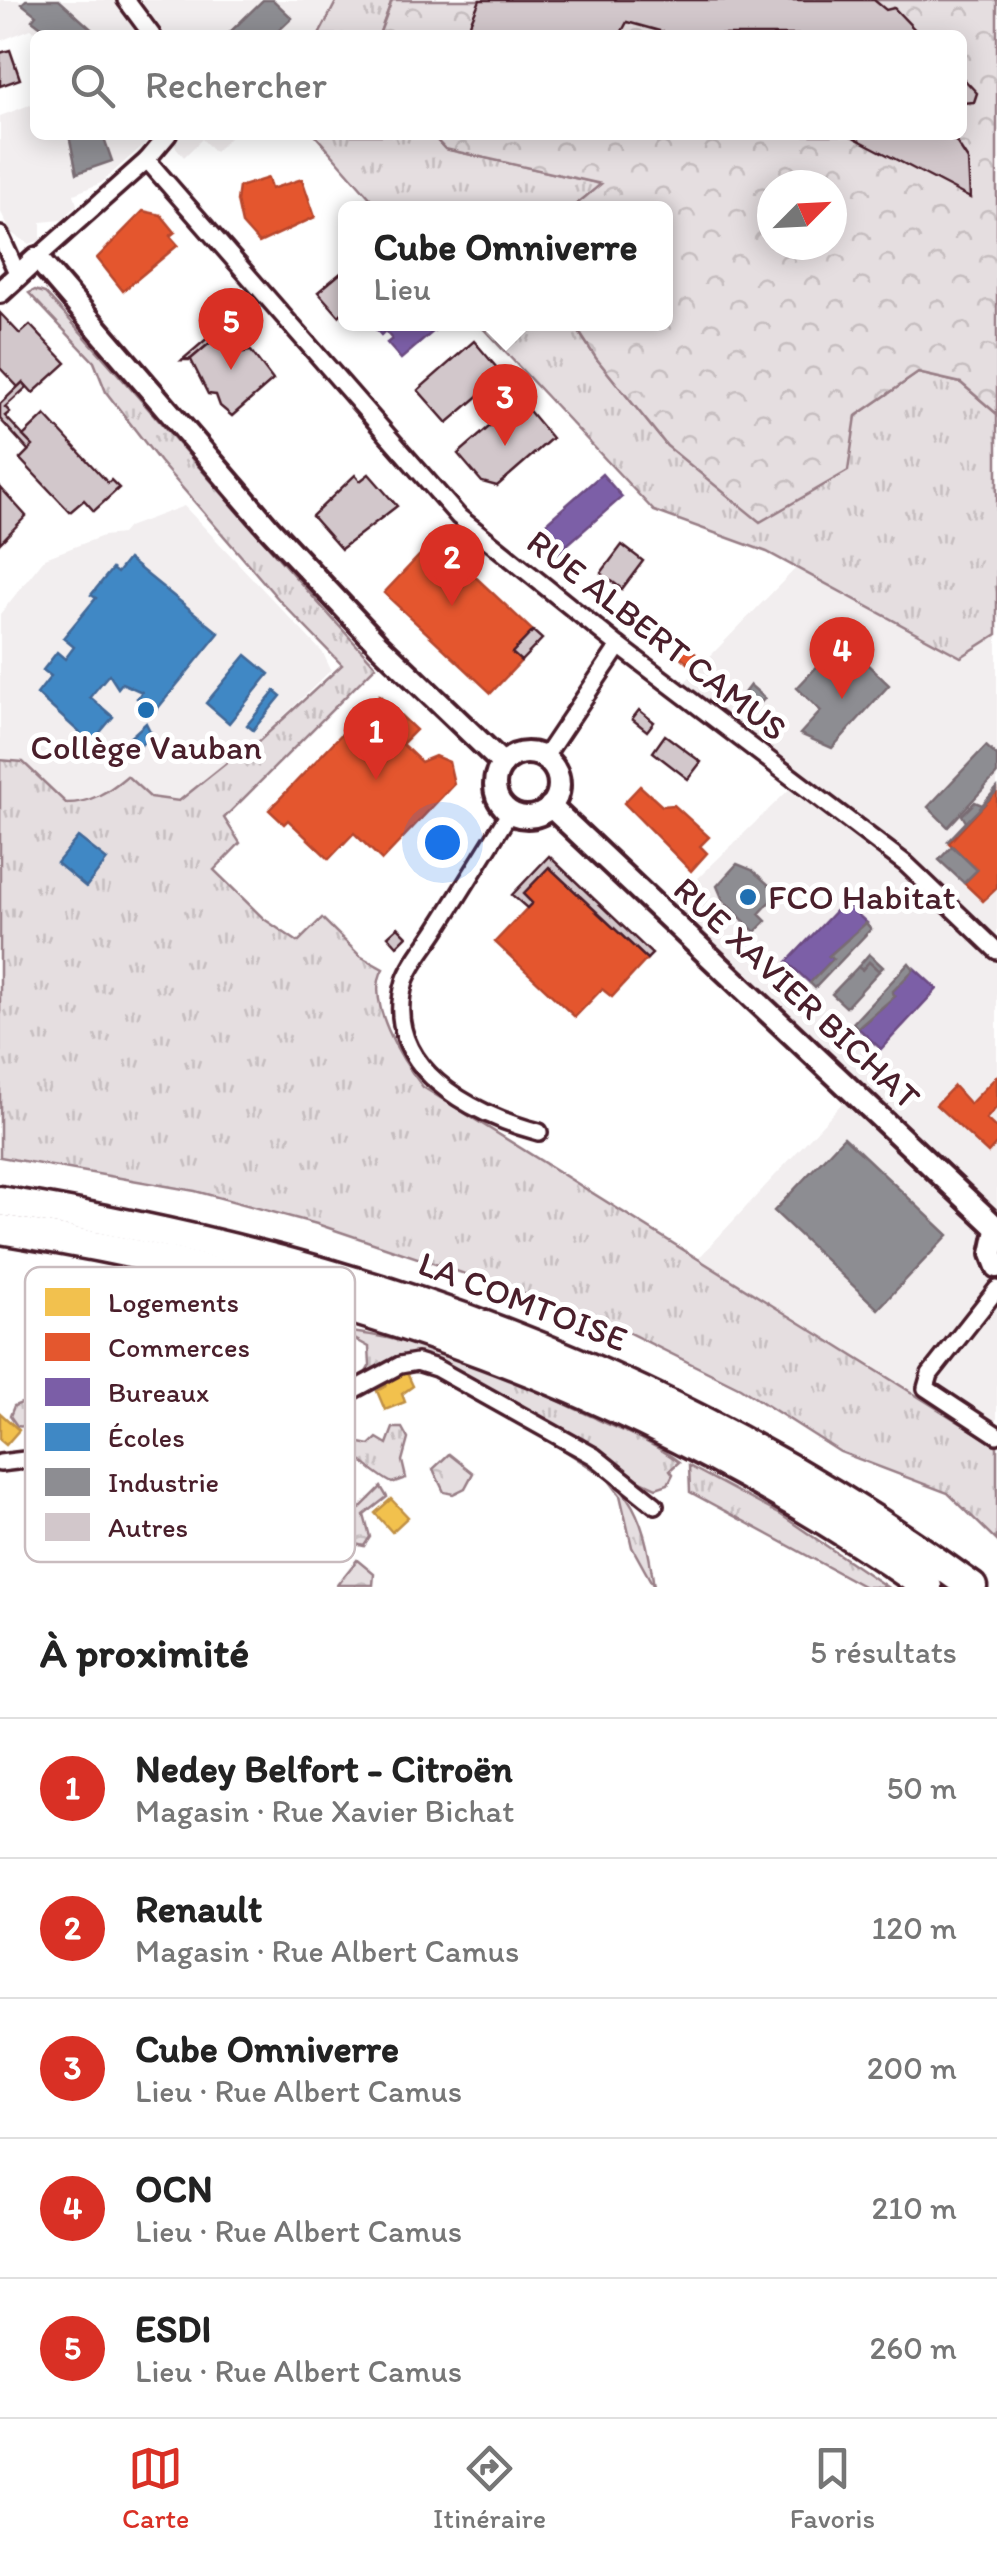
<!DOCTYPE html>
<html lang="fr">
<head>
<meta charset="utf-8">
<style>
	:root { --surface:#fff; --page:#f6f6f6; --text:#222; --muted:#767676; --line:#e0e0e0; --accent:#d93025 }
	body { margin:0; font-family:Itim,sans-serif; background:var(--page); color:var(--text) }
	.compass { position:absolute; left:757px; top:170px; width:90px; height:90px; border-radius:50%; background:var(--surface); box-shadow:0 5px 25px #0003; rotate:66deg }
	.you { position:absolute; left:442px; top:842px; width:35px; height:35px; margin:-25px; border:8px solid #fff; border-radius:50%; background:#1a73e8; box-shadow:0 0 0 15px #1a73e833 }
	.badge { display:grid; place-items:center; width:65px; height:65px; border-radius:50%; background:var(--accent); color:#fff; font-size:32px; font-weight:700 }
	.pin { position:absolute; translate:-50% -82px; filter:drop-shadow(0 2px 5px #0008) }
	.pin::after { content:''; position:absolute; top:52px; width:35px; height:30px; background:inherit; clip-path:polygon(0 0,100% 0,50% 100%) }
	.popup { position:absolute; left:338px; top:201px; width:335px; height:130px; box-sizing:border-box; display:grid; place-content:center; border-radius:15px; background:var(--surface); filter:drop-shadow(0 2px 8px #0005); font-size:32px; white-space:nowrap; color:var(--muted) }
	.popup b { font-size:38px; color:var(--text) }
	.popup::after { content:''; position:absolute; left:50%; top:100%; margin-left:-20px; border:20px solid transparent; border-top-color:var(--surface) }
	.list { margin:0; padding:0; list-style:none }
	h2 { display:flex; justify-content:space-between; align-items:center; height:130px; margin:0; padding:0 40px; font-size:42px }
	h2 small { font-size:32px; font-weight:400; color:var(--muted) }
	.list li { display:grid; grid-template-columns:65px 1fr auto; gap:30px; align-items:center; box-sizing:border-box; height:140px; padding:0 40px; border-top:2px solid var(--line) }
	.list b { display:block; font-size:38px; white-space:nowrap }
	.list p { margin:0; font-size:32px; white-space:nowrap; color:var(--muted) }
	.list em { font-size:32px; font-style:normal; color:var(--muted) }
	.icon { flex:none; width:55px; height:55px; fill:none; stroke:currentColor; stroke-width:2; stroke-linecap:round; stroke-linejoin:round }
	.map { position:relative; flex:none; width:997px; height:1587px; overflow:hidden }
	.search { position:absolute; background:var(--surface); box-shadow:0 5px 25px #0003; left:30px; right:30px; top:30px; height:110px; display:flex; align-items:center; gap:25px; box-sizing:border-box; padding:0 35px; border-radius:15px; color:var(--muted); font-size:38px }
	.sheet { height:830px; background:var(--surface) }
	nav { display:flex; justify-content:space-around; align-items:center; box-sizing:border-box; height:140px; border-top:2px solid var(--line); background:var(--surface); font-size:28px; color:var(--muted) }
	nav a { display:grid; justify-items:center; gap:5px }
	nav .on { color:var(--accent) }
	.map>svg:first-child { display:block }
</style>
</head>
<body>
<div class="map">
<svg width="997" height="1587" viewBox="0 0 997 1587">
	<defs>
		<pattern id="grass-tufts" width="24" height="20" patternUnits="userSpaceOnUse" patternTransform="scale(2.5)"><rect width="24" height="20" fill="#e5dee0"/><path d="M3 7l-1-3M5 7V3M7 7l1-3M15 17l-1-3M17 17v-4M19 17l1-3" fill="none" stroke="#c6bec0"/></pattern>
		<pattern id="forest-crowns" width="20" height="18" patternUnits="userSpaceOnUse" patternTransform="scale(2.5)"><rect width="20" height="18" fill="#e5dee0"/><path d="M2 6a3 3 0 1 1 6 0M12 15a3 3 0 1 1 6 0" fill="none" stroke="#c6bec0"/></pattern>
	</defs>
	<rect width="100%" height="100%" fill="#fff"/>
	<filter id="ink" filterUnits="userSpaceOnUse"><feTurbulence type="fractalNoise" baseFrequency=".01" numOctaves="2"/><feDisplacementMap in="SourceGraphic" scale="20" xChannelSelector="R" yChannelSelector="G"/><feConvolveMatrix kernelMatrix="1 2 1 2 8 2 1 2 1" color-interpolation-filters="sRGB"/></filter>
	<g filter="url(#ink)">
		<g fill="#f2eeef">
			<path d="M0,0H337L319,35H40L31,29L0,41Z"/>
			<path d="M35,103V135H149L150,139L101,183L74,194L77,205L62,220L41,222V240L29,244L11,233L0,210V116Z"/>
			<path d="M166,135H232L215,152L202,139L184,157Z"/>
			<path d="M184,506L323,653L331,670L64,930L0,758V614L45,558L103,536L122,534L128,527Z"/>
			<path d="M796,568L961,657L997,634V1444L697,1260L845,1100L655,920L802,777L684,683Z"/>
		</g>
		<g fill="url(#grass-tufts)" stroke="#987e86" stroke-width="2.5">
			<path d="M337,0H392L379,35H319Z"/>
			<path d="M315,135H432L446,149L602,184L572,208H379Z"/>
			<path d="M35,290L45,293C158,415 262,545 376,666L224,818L240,843L214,870L264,919L298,942L322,918L360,956L383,969C365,1001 402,1061 423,1087L997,1446V1541L948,1493L840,1452L740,1388L607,1322L317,1224L195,1191L0,1157V760L23,762L66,803C91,803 108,792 127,776L150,797L179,801L229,761L255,745L342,665L280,601L160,462L106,392L94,362L29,293Z"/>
			<path d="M479,324H574L596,358L667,446L856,416L918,373L961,383L997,414V634L961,657L767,552L654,511Z"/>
			<path d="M340,1331C428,1338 517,1381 597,1419C625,1432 654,1443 679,1462L670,1470L673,1474L668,1484L656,1488L632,1477L597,1449L429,1357H395L365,1374L370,1365L369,1347Z"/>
			<path d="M334,1425L360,1443L370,1445L377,1438L387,1444L393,1428H402L408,1439L402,1461L406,1478L392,1483C376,1475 361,1459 344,1449L325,1467L298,1464L295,1456L309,1432Z"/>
			<path d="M553,1443C628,1480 643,1505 654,1587L632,1547L620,1495L608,1479Z"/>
			<path d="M689,1466L781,1515L887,1587H865L690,1492Z"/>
		</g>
		<g fill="url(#forest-crowns)" stroke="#987e86" stroke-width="2.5" fill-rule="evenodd">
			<path d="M392,0H746L815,35H379Z"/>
			<path d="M852,0H997V414L961,383L918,373L856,416L848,471L760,522L667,446L596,358L574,324H665V208H572L601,184L445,149L432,135H962V35H825ZM772,185H832V245H772Z"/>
			<path d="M161,1327L173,1331L178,1348L188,1347L193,1353L191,1361L154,1352L150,1336Z"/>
			<path d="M138,1347L156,1367L175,1368L182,1377L176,1381L160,1379L158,1395L125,1388V1379L137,1367L131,1356Z"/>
			<path d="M217,1366L230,1376L233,1394L218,1412L207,1411L200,1389L204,1374Z"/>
			<path d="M34,1398L45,1401C44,1413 29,1429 17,1426L10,1416L14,1406Z"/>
			<path d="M449,1454L473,1473L465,1488L453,1494L444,1492L433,1469Z"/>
			<path d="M381,1487L387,1497L364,1515L370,1537L364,1546L355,1544L345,1523Z"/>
			<path d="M357,1560L374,1574L373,1585H337Z"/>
		</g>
		<g fill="#f2c14e" stroke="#c09044" stroke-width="2.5">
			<path d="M154,1327L163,1335L150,1349L141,1341Z"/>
			<path d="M406,1371L413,1386L402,1394L405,1402L385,1410L377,1391L386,1386L383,1379Z"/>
			<path d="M184,1384L204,1400L187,1420L167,1404Z"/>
			<path d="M107,1385L124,1399L102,1422L87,1411Z"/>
			<path d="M147,1398L157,1405L148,1416L139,1409Z"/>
			<path d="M0,1413L19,1430L6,1445L0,1440Z"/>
			<path d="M91,1475L93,1493L83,1494L85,1512L68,1513L67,1509L60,1510L59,1500L49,1501L48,1482L67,1480V1486L73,1485V1477Z"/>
			<path d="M148,1490L184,1499L177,1522L141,1510Z"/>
			<path d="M391,1499L408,1517L392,1532L375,1513Z"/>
		</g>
		<g fill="#e4572e" stroke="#b6462d" stroke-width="2.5">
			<path d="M268,178L271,189L302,179L315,217L259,243L242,224L237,201L239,187Z"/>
			<path d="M143,211L161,215L175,232L170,236L178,245L123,291L97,258Z"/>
			<path d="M435,539L533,631L512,653L521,661L491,693L384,593Z"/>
			<path d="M686,645L698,656L690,665L678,654Z"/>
			<path d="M379,695L416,730L402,744L421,762L435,756L449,762L454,784L382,860L354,833L329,859L288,820L284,824L269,810Z"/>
			<path d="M640,786L662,806L674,805L709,837L700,846L707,853L691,871L624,803Z"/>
			<path d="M997,791V888L983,901L964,883L977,870L949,843Z"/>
			<path d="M549,867L647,959L612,997L602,989L575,1017L495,942L532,903L523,894Z"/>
			<path d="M997,1076V1107L986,1119L997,1129V1143L988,1153L936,1105L954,1086L970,1104Z"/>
		</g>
		<g fill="#7b5ea7" stroke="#6c4b82" stroke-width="2.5">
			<path d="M371,324H442L401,359L387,343L392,339L385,331L381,335Z"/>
			<path d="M602,474L622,497L552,558L536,539L537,531Z"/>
			<path d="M844,902L867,923L829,956L833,959L810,983L787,962Z"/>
			<path d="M914,968L937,989L881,1049L858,1028L895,996L892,992Z"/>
		</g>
		<g fill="#3f88c5" stroke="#426897" stroke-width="2.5">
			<path d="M128,559L219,633L154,713L137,698L142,692L122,683L118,688L109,674L90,697L113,717L91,743L37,694L51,676L43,670L57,652L65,659L74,647L63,638L96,598L91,595L112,569L117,573Z"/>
			<path d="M246,655L269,674L229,723L206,703Z"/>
			<path d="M275,691L281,696L253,730L247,725Z"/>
			<path d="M146,723L151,733L137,750L131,751L126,741Z"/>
			<path d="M78,837L107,860L86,887L57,863Z"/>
		</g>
		<g fill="#8d8d92" stroke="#796c73" stroke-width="2.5">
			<path d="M26,0H59L98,35H52L32,20L36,15L22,4Z"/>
			<path d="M263,0H273L292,18L274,35H227Z"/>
			<path d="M69,135H103L112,161L77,173Z"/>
			<path d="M842,640L889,685L832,748L800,734L821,711L797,688Z"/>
			<path d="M750,685L765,698L751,713L738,701Z"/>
			<path d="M986,746L997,756V774L948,827L928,807Z"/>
			<path d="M997,788V791L947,842L966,822L962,815L975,802L982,805Z"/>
			<path d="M952,846L977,870L964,883L939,860Z"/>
			<path d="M737,864L752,870L778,893L759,914L766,921L755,932L723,900L717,886Z"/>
			<path d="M866,923L871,929L815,988L810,983L833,959L829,956Z"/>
			<path d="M869,954L883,967L879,971L869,962L862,970L858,967Z"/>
			<path d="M869,962L879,971L846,1007L832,994L858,967L862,970Z"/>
			<path d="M909,963L914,969L892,992L895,996L858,1028L853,1023Z"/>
			<path d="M844,1137L948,1235L878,1309L774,1211Z"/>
		</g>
		<g fill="#d2c7cb" stroke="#4a1f2b" stroke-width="2.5">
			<path d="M480,0H874L886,10L894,8L920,35H674L627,22L620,35H465Z"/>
			<path d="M10,50L20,79L0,86V53Z"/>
			<path d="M962,77L977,93L974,102L962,103Z"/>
			<path d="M849,135L953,137L968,160L970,198Z"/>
			<path d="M342,272L345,310L339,316L318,292Z"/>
			<path d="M0,313L20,334L30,325L66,363L33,393L23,382L18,387L0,368Z"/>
			<path d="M224,324L242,352L237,353L224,331L191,359L182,360Z"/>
			<path d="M224,331L237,353L251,351L273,380L232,416L220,406L216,395L208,394L191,360H181L191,359Z"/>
			<path d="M474,341L503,375L447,423L418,390Z"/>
			<path d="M23,382L27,387L5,407L10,412L5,416L33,446L29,451L0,419V404Z"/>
			<path d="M520,400L552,438L497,486L482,482L458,454Z"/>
			<path d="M45,415L108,483L111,480L119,488L94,511L84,500L70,512L20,459L33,446L23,436Z"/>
			<path d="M369,474L397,506L341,549L312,516L355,475L360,481Z"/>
			<path d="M0,487L26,516L0,543Z"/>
			<path d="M622,545L643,561L622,589L601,573Z"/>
			<path d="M533,631L542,639L521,661L512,653Z"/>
			<path d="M639,710L654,722L647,731L632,719Z"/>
			<path d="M665,735L701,762L688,779L653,752Z"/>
			<path d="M549,856L652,954L647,959L549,867L523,894L532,903L527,908L512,895Z"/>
			<path d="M398,927L407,936L397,946L388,936Z"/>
		</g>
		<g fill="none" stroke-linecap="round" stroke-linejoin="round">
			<g stroke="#4a1f2b" stroke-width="22">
				<g id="street">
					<path d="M126,0L152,35"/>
					<path d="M147,160L459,517L619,646L906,864L997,951"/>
					<path d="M0,235L18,275"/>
					<path d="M37,258L147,160L168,135"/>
					<path d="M544,758L619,646"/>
					<path d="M510,812C486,851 462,890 437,929C427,945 411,963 405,981C380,1066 470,1114 539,1132"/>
					<path d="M997,1289L930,1374L926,1388L997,1435"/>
					<path d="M0,1463L255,1432L299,1419L400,1365L417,1362L436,1368L594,1456L655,1505"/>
				</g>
			</g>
			<g stroke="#4a1f2b" stroke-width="28">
				<g id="secondary">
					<path d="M0,292L37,258L269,528L378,644L503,764"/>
					<circle cx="527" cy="785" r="32"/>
					<path d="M550,806L997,1228"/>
					<path d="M997,1230L992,1254L997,1267"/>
				</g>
			</g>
			<g stroke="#4a1f2b" stroke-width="35">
				<g id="highway">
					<path d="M0,1201C358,1259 677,1372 972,1587"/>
					<path d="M0,1229C344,1285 639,1386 927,1587"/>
				</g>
			</g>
			<use href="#street" stroke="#fff" stroke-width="15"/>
			<use href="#secondary" stroke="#fff" stroke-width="20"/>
			<use href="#highway" stroke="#fff" stroke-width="28"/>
		</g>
	</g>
	<g fill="#1f6fb2" stroke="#fff" stroke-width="4">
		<circle cx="146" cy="710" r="10"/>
		<circle cx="748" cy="897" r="10"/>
	</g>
	<g text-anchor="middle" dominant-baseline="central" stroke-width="10" stroke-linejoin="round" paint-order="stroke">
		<g font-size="35" fill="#4a1f2b" stroke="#fff">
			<text transform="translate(657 635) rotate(38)">RUE ALBERT CAMUS</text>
			<text transform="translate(797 993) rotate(43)">RUE XAVIER BICHAT</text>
			<text transform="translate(523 1301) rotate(21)">LA COMTOISE</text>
		</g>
		<g font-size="35" fill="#4a1f2b" stroke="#fff">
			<text x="146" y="747">Collège Vauban</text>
			<text x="768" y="897" text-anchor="start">FCO Habitat</text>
		</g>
	</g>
	<rect x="25" y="1267" width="330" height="295" rx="15" fill="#fff" stroke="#c9bcbf" stroke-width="2.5"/>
	<rect x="45" y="1288" width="45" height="28" fill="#f2c14e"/>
	<rect x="45" y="1333" width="45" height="28" fill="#e4572e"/>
	<rect x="45" y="1378" width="45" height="28" fill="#7b5ea7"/>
	<rect x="45" y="1423" width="45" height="28" fill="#3f88c5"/>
	<rect x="45" y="1468" width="45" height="28" fill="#8d8d92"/>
	<rect x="45" y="1513" width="45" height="28" fill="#d2c7cb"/>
	<g font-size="28" fill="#4a1f2b">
		<text x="108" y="1312">Logements</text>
		<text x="108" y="1357">Commerces</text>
		<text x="108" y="1402">Bureaux</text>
		<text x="108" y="1447">Écoles</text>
		<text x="108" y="1492">Industrie</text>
		<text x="108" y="1537">Autres</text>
	</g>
</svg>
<svg class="compass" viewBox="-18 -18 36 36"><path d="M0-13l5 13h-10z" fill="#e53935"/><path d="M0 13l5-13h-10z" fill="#767676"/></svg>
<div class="you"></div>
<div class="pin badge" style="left:376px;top:780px">1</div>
<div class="pin badge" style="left:452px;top:606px">2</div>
<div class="pin badge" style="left:505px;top:446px">3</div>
<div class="popup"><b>Cube Omniverre</b>Lieu</div>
<div class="pin badge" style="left:842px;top:699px">4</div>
<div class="pin badge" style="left:231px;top:370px">5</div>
<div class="search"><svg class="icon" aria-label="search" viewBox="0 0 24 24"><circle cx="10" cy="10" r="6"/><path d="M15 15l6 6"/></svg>Rechercher</div>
</div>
<section class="sheet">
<h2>À proximité<small>5 résultats</small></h2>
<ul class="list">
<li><span class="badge">1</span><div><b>Nedey Belfort - Citroën</b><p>Magasin · Rue Xavier Bichat</p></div><em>50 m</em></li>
<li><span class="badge">2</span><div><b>Renault</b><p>Magasin · Rue Albert Camus</p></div><em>120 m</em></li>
<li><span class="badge">3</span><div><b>Cube Omniverre</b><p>Lieu · Rue Albert Camus</p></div><em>200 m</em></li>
<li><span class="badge">4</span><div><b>OCN</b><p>Lieu · Rue Albert Camus</p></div><em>210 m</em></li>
<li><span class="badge">5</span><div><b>ESDI</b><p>Lieu · Rue Albert Camus</p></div><em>260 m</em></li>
</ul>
</section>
<nav>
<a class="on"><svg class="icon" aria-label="map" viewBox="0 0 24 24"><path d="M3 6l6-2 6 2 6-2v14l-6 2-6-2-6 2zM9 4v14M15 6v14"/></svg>Carte</a>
<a><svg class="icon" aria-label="directions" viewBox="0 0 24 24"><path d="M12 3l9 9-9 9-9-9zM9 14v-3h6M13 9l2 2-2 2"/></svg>Itinéraire</a>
<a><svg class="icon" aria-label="saved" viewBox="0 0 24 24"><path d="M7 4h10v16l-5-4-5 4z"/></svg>Favoris</a>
</nav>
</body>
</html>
